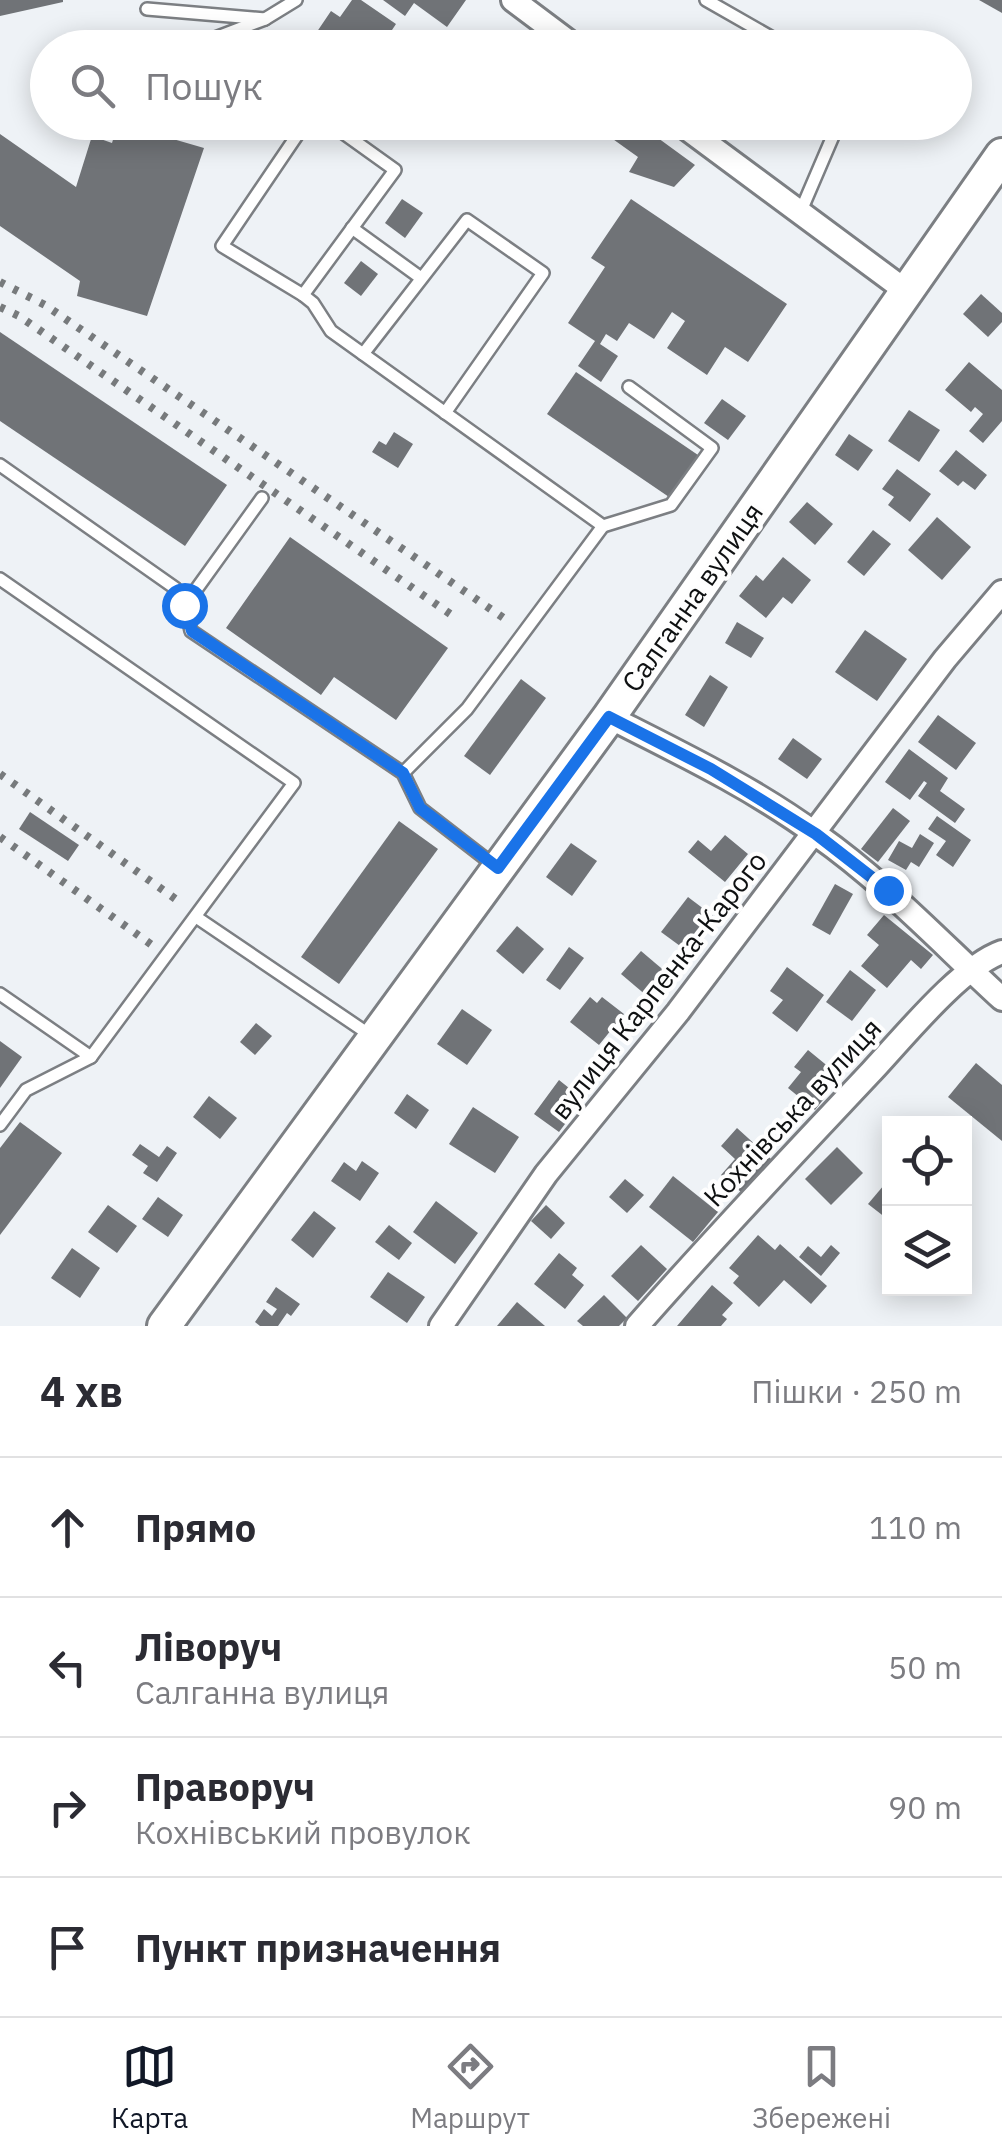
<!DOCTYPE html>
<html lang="uk">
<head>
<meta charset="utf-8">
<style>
	:root { --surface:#fff; --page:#f2f2f3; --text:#2b2b33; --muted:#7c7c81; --line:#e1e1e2; --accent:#111827 }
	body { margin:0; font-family:"IBM Plex Sans",sans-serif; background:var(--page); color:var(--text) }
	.controls { position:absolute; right:30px; bottom:30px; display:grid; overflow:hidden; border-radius:0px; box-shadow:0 5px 25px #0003 }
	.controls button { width:90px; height:90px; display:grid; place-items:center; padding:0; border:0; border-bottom:2px solid var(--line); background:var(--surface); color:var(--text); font:50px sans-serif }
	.stop { position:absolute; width:30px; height:30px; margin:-22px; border:8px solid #1a73e8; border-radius:50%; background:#fff }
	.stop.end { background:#1a73e8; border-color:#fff; box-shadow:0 2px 10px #0008 }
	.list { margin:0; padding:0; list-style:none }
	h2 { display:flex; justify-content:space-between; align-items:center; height:130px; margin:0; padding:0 40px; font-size:42px }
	h2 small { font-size:32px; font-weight:400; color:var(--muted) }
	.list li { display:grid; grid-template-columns:65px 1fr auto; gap:30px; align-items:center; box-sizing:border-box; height:140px; padding:0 40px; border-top:2px solid var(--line) }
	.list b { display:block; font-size:38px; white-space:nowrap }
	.list p { margin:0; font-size:32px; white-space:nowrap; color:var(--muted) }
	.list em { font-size:32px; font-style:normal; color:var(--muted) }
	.icon { flex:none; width:55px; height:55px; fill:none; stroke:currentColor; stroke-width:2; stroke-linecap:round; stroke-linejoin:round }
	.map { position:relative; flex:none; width:1002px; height:1326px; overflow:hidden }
	.search { position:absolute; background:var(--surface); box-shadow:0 5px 25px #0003; left:30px; right:30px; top:30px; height:110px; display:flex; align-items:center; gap:25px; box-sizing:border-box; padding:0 35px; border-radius:55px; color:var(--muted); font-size:38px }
	.sheet { height:690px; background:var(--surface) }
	nav { display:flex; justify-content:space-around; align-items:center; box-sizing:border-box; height:140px; border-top:2px solid var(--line); background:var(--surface); font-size:28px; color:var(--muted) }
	nav a { display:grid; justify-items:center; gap:5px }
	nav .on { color:var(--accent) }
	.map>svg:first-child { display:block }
</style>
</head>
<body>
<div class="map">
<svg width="1002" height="1326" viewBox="0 0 1002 1326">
	<rect width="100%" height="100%" fill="#eef2f6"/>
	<g fill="#707377">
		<path d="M0,0H63V2L0,16Z"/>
		<path d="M352,0H361L396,24L380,48L369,44L367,48H306L331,11L340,17Z"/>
		<path d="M383,0H466L447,27L414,3L405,16Z"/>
		<path d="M979,0H1002V13Z"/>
		<path d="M589,122H636L695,165L674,187L629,172L638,157Z"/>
		<path d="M118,123L204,148L147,316L77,296L80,281L0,226V134L76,187L92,136L112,143Z"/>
		<path d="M402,199L423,213L405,238L385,223Z"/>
		<path d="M631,199L787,304L748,362L725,347L707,375L667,348L685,321L672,312L654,339L629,323L617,341L606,334L600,344L618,356L601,382L578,366L595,341L568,323L605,267L591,258Z"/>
		<path d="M361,261L378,274L361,296L344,283Z"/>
		<path d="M981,294L1002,313V322L988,337L963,314Z"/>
		<path d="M0,332L227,485L185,546L0,421Z"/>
		<path d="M969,362L1002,390V421L983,443L969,431L983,414L975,407L971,412L945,390Z"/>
		<path d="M576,372L698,455L669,497L547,414Z"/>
		<path d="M722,399L746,416L728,440L704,423Z"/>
		<path d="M909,410L940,430L919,462L888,441Z"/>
		<path d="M394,432L413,444L398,468L372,452L379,441L386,445Z"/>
		<path d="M849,434L873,450L858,471L835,455Z"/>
		<path d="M956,450L987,475L975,490L963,481L958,486L939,471Z"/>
		<path d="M897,469L931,494L910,522L888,505L894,497L882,489Z"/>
		<path d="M807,502L833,524L815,545L789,522Z"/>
		<path d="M937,517L971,547L942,580L908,550Z"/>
		<path d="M873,530L891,544L864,576L847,562Z"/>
		<path d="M290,537L448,648L396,720L334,677L321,695L226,628Z"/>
		<path d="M783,557L811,580L792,604L783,597L766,618L739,596L756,575L763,581Z"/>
		<path d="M737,622L764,638L751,658L725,643Z"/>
		<path d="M865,630L907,659L877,701L835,672Z"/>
		<path d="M710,675L728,687L704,727L685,715Z"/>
		<path d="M521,679L546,698L490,775L464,756Z"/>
		<path d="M938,715L976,743L956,770L918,742Z"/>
		<path d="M793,738L822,759L807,779L778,759Z"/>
		<path d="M909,749L948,778L940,791L965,809L955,823L918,796L927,783L924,781L910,800L885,782Z"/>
		<path d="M893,808L910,821L878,862L861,849Z"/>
		<path d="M30,812L79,845L68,861L19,829Z"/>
		<path d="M937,816L971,840L953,867L936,855L946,841L928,829Z"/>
		<path d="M399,821L438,849L339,984L301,957Z"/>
		<path d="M920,834L934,843L919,867L911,862L906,870L888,860L899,841L912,848Z"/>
		<path d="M725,835L748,854L725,882L688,852L698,840L711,851Z"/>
		<path d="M571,843L597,861L572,896L546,877Z"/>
		<path d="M835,884L853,894L830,935L812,925Z"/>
		<path d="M688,897L717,919L691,954L661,932Z"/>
		<path d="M884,915L933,955L921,969L911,960L887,988L861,966L879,945L867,935Z"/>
		<path d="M517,926L544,949L523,974L496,951Z"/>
		<path d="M569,947L584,958L560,990L546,980Z"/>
		<path d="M641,951L674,979L654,1002L621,974Z"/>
		<path d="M787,967L824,995L797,1032L772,1013L783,1000L770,991Z"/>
		<path d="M850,970L876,990L852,1021L826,1002Z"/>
		<path d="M590,997L597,1003L602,997L624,1014L599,1045L570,1022Z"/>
		<path d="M462,1009L492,1030L467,1065L437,1044Z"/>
		<path d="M256,1023L272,1036L255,1055L240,1042Z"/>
		<path d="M0,1041L22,1057L0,1088Z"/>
		<path d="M808,1050L841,1077L815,1110L788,1088L801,1072L794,1067Z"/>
		<path d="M976,1063L1002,1085V1141L948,1097Z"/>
		<path d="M559,1080L574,1092L570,1097L580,1104L559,1132L534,1114Z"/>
		<path d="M407,1094L429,1110L416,1129L394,1113Z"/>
		<path d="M209,1096L237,1118L220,1139L193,1117Z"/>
		<path d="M473,1107L519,1137L495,1173L449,1144Z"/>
		<path d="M20,1122L62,1153L0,1235V1148Z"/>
		<path d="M737,1128L771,1159L741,1192L721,1175L735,1159L721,1146Z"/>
		<path d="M140,1144L159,1157L167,1146L177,1153L157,1182L143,1173L148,1166L132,1155Z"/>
		<path d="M837,1147L863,1173L831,1205L805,1179Z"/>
		<path d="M362,1161L379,1173L360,1201L331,1181L344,1162L356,1171Z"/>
		<path d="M673,1176L718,1212L693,1242L649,1207Z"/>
		<path d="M625,1179L644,1195L627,1213L609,1197Z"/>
		<path d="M884,1185L890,1189V1214L886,1218L868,1204Z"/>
		<path d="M158,1197L183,1215L168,1237L142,1219Z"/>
		<path d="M436,1201L478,1233L455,1264L413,1232Z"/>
		<path d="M108,1205L137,1226L117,1253L88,1232Z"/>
		<path d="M546,1205L565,1223L551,1239L531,1221Z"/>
		<path d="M314,1211L336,1228L313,1258L291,1240Z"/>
		<path d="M389,1225L412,1243L399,1260L375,1242Z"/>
		<path d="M758,1235L775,1250L780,1244L827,1286L811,1304L784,1280L759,1307L733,1283L739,1276L729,1268Z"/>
		<path d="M641,1245L667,1269L638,1301L611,1276Z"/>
		<path d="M831,1245L840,1253L821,1276L799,1257L808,1246L821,1257Z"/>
		<path d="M72,1248L100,1268L80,1298L51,1278Z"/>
		<path d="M559,1253L577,1268L572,1275L584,1285L565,1309L534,1284Z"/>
		<path d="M388,1272L425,1297L407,1323L370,1297Z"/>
		<path d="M712,1285L733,1303L722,1315L727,1319L721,1326H677Z"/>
		<path d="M276,1287L300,1304L291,1316L287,1313L278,1326H260L255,1322L264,1309L272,1316L277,1309L266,1302Z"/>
		<path d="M604,1295L627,1318L619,1326H583L577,1321Z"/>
		<path d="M517,1302L545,1326H497Z"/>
	</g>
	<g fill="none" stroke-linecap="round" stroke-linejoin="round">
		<g stroke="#7c7f83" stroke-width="16">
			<g id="lane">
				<path d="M706,0L790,48"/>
				<path d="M147,9L265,19"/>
				<path d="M189,48L265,19L296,0"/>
				<path d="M306,122L222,246L303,295L313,303L331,331L603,526L467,709L403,773"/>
				<path d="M800,213L839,122"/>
				<path d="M352,228L421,278"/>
				<path d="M303,295L395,170L328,122"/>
				<path d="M363,354L467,220L543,273L445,413"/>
				<path d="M0,465L175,588L185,605L191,631L403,773L420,808L495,866"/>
				<path d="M603,526L671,505L712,448L629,387"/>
				<path d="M0,579L294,783L91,1057"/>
				<path d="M185,605L262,498"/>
				<path d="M196,917L370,1035"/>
				<path d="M0,994L91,1057L26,1090L0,1125"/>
			</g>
		</g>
		<g stroke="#7c7f83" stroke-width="28">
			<g id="street">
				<path d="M513,0L577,48"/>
				<path d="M678,122L906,291"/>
				<path d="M609,717C680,753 753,788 817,835C885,883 941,943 1002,999"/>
				<path d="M441,1326L546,1174L678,1012L945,659L1002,592"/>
				<path d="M637,1326C713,1239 793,1155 872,1071C904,1037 960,967 1002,952"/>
			</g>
		</g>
		<g stroke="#7c7f83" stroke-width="38">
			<path id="secondary" d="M164,1326L609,717L1002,155"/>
		</g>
		<use href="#lane" stroke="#fff" stroke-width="11"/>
		<use href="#street" stroke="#fff" stroke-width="22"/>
		<use href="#secondary" stroke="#fff" stroke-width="32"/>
		<g stroke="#777a7c" stroke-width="8" stroke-dasharray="5 10" stroke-linecap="butt">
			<path d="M0,282L45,305L511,623"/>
			<path d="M0,307L19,316L456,618"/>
			<path d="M0,774L177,900"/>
			<path d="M0,837L152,945"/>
		</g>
	</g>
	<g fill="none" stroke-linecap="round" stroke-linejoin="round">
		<path stroke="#1a73e8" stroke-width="12" d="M184,605L192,631L403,773L420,808L498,868L609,717L711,769L816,834L888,890"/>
	</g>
	<g text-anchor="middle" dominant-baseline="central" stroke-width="8" stroke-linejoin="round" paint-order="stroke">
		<g font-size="28" fill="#0e1011" stroke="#fefefe">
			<text transform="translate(692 597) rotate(-55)">Салганна вулиця</text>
			<text transform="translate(658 985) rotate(-52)">вулиця Карпенка-Карого</text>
			<text transform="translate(792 1112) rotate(-47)">Кохнівська вулиця</text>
		</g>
	</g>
</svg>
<div class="controls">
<button><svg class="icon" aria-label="locate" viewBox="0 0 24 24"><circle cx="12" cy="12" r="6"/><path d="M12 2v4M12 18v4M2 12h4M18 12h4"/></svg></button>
<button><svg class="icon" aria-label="layers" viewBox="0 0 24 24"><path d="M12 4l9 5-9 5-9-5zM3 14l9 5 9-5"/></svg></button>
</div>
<div class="stop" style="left:184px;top:605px"></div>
<div class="stop end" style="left:888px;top:890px"></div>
<div class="search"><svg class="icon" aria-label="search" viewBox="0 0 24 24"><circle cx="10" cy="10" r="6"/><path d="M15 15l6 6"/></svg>Пошук</div>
</div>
<section class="sheet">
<h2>4 хв<small>Пішки · 250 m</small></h2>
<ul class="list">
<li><svg class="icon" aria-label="ahead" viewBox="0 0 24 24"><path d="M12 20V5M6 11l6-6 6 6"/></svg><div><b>Прямо</b></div><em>110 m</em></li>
<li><svg class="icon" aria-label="left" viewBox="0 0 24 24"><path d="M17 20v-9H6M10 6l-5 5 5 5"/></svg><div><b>Ліворуч</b><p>Салганна вулиця</p></div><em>50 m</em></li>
<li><svg class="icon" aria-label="right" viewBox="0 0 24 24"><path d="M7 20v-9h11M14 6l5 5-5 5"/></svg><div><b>Праворуч</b><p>Кохнівський провулок</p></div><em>90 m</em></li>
<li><svg class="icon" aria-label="arrive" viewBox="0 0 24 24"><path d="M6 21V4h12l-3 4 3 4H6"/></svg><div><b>Пункт призначення</b></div></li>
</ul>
</section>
<nav>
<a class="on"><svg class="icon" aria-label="map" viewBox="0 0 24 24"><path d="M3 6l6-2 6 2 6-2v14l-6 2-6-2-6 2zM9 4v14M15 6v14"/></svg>Карта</a>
<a><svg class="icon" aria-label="directions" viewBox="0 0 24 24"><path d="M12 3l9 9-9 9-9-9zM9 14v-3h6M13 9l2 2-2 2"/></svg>Маршрут</a>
<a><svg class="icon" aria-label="saved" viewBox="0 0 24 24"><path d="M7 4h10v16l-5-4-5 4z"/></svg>Збережені</a>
</nav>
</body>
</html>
